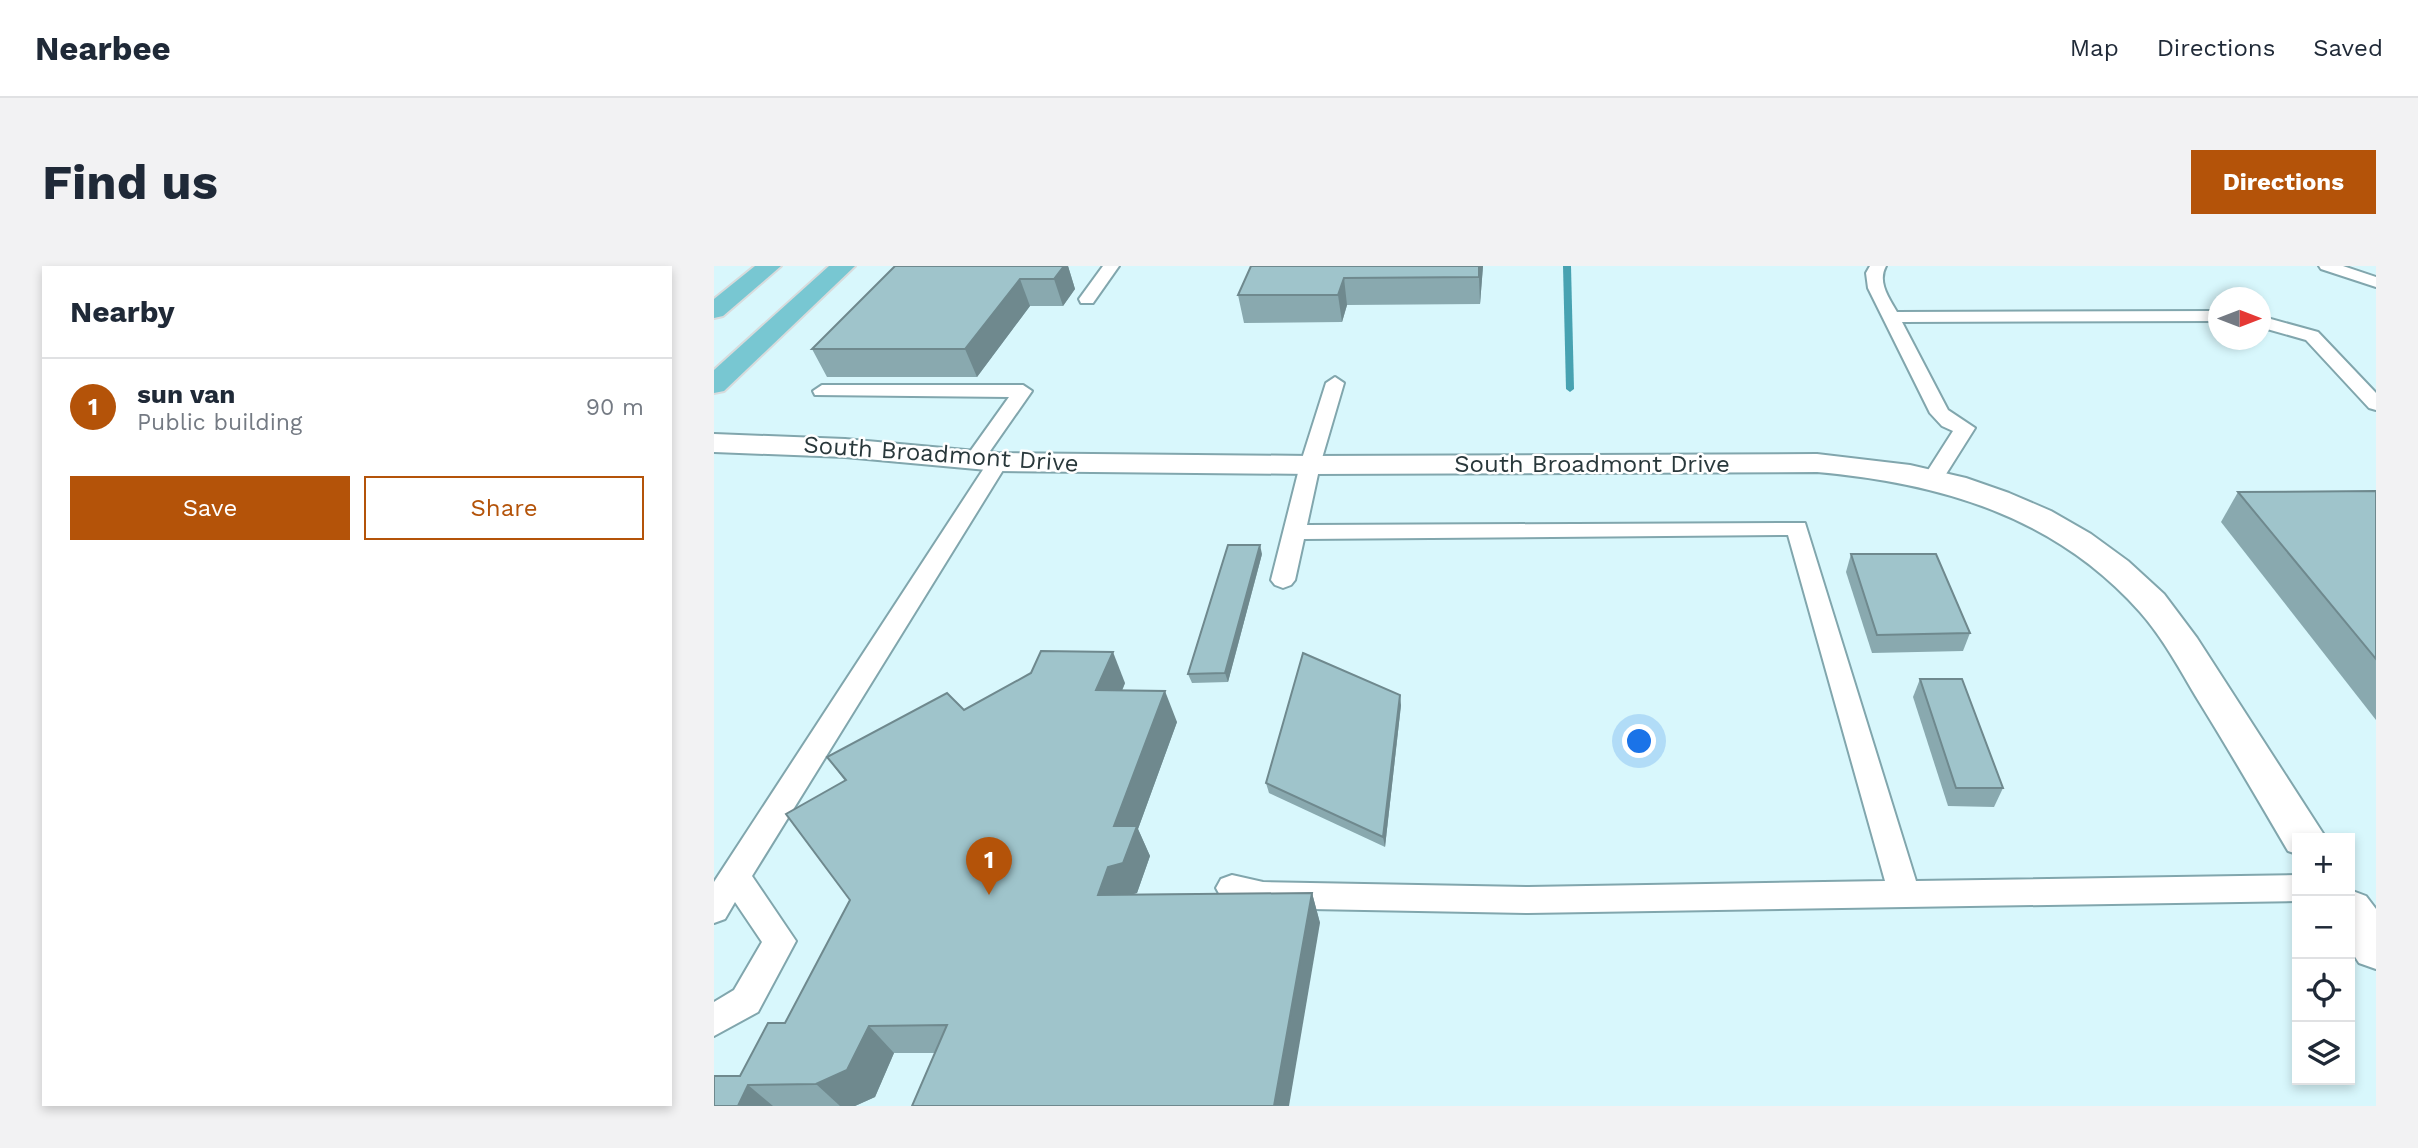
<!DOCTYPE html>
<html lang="en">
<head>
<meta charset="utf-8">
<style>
	:root { --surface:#fff; --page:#f2f2f3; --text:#1f2937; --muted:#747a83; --line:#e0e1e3; --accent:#b45309 }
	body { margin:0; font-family:"Work Sans",sans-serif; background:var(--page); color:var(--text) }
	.controls { position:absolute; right:21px; bottom:21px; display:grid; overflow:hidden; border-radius:0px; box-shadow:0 4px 10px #0003 }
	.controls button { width:63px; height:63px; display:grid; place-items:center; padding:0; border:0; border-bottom:2px solid var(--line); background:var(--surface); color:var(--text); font:35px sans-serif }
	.compass { position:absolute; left:1494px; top:21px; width:63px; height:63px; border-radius:50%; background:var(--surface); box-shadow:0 4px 10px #0003; rotate:90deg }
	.you { position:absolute; left:926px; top:476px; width:24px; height:24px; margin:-18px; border:5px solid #fff; border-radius:50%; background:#1a73e8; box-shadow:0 0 0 10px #1a73e833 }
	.badge { display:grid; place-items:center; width:46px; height:46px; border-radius:50%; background:var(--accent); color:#fff; font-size:23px; font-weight:700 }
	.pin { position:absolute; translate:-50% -58px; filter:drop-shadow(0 2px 4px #0008) }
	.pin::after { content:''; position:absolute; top:37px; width:24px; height:21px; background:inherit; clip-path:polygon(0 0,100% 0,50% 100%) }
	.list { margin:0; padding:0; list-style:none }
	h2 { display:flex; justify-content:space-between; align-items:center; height:91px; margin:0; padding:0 28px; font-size:30px }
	h2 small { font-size:23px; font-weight:400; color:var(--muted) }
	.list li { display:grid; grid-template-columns:46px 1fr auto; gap:21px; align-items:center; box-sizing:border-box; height:98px; padding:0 28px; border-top:2px solid var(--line) }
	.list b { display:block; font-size:26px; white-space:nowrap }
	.list p { margin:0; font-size:23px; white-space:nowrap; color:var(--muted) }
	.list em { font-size:23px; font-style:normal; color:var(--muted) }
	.actions { display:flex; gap:14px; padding:21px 28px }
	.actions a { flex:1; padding:16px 0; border:2px solid var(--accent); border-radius:0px; text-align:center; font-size:24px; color:var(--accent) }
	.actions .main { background:var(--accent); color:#fff }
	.icon { flex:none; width:38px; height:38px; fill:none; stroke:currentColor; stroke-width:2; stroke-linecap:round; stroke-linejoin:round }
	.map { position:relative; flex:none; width:1662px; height:840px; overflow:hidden; border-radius:0px }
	header { display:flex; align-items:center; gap:42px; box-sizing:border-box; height:98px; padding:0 35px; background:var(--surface); border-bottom:2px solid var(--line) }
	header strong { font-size:33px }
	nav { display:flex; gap:38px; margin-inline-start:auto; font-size:24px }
	.intro { display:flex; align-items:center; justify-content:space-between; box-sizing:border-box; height:168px; padding:0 42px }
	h1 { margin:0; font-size:49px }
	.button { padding:18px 32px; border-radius:0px; background:var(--accent); color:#fff; font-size:24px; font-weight:700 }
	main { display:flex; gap:42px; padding:0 42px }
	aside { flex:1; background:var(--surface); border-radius:0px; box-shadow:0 4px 10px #0003 }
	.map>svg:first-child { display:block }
</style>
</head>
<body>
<header>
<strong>Nearbee</strong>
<nav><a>Map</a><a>Directions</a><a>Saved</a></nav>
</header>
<div class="intro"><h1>Find us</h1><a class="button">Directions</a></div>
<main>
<aside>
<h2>Nearby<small></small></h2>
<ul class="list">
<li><span class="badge">1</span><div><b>sun van</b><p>Public building</p></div><em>90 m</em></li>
</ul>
<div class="actions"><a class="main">Save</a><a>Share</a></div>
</aside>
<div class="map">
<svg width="1662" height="840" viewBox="0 0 1662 840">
	<rect width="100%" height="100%" fill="#d8f7fc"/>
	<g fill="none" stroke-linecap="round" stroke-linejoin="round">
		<path fill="#47a2b1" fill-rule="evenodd" d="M849,0H857L860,123L856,126L852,123Z"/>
		<g stroke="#81a6ad" stroke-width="4">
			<g id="service">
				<path d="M389,0H405L379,37H367L365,33Z"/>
				<path d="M1156,0H1172C1163,16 1175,32 1183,46L1504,45V55L1188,56L1234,144L1261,162L1227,216H1213L1209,212L1239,165L1228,160L1216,147L1154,22L1152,7Z"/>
				<path d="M1605,0H1629L1662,11V21L1607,3Z"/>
				<path d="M1546,50L1604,66L1662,127V144L1655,142L1592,74L1546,61Z"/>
				<path d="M621,111L630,117L606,199L593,259L1091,257L1202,615L1583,609V635L814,647L549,642L507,631L502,622L507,613L518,609L549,616L814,621L1171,615L1074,269L590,273L581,314L577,319L569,322L561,319L557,314L586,199L612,117Z"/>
				<path d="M108,119H309L318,125L267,198H253L250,194L295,131L101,129L99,125Z"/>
				<path d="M284,190L291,192L294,196L38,610L82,675L44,746L0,770V736L20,724L48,676L21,636L11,653L0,657V616L274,196L277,192Z"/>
			</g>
		</g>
		<g stroke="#81a6ad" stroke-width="4">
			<g id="minor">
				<path d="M0,168L131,173L284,187L596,190L1103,188L1196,199L1252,212L1295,227L1337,245L1377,268L1414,295L1450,328L1483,372L1612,572H1583V588L1574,585C1544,534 1515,484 1484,434C1466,404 1449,372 1426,346C1341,250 1226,217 1103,206L596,208L284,205L131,191L0,186Z"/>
				<path d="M1636,624L1652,630L1662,643V703L1645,697L1636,683Z"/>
			</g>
		</g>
		<g stroke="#d8dbdc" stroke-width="4">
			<g id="primary">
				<path d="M41,0H67L9,50L0,52V33Z"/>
				<path d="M115,0H141L10,125L0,127V104Z"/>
			</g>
		</g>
		<use href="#service" fill="#fff" fill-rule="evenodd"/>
		<use href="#minor" fill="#fff" fill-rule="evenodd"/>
		<use href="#primary" fill="#78c7d2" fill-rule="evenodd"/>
	</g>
	<g fill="#89a9af">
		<path d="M181,0H354L361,23L349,40H316L263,111H113L98,83Z"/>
		<path d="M537,0H769L766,38L633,39L628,56L530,57L524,29Z"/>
		<path d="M1662,225V454L1507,256L1524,226Z"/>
		<path d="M548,288L514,416L478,417L474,408Z"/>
		<path d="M1137,288L1256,367L1249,385L1158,387L1132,306Z"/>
		<path d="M1206,413L1289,522L1280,541L1234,540L1199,431Z"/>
		<path d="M411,417L408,425L463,456L424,563L436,590L423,627L420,628L598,627L606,657L221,787H180L161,831L141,840H0L71,757L136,634L131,515L113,491L250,444Z"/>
		<path d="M687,439L671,581L555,527L552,517Z"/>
	</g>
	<g fill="#6f898e">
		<path d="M350,0H354L361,23L349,40L340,13Z"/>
		<path d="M765,0H769L766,38L765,11Z"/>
		<path d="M630,12L633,39L628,56L624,29Z"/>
		<path d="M306,13L316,40L263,111L251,83Z"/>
		<path d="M546,279L548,288L514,416L511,407Z"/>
		<path d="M399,386L411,417L395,455L382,424Z"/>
		<path d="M451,425L463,456L424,563L436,590L423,627L408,631L384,629L400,560Z"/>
		<path d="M686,429L687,439L671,581L669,571Z"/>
		<path d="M598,627L606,657L575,840H560Z"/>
		<path d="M155,760L180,787L161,831L141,840H126L102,818Z"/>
		<path d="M34,819L59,840H24Z"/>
	</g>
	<g fill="#9fc4cb" stroke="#6f898e" stroke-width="2">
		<path d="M181,0H350L340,13H306L251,83H98Z"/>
		<path d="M537,0H765V11L630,12L624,29H524Z"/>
		<path d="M1662,225V393L1524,226Z"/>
		<path d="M514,279H546L511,407L474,408Z"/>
		<path d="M1137,288H1222L1256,367L1163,369Z"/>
		<path d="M327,385L399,386L382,424L451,425L400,560H423L409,597L394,601L384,629L598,627L560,840H198L233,759L155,760L133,804L102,818L34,819L24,840H0V810H26L54,757H71L136,634L72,548L132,514L113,491L233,427L250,444L317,407Z"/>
		<path d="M589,387L686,429L669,571L552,517Z"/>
		<path d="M1206,413H1248L1289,522H1242Z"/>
	</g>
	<g text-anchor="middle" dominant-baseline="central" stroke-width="5" stroke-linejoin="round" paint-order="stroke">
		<g font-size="24" fill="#29383b" stroke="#fff">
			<text transform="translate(227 188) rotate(4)">South Broadmont Drive</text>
			<text x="878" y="198">South Broadmont Drive</text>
		</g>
	</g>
</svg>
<div class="controls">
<button>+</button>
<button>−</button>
<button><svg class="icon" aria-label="locate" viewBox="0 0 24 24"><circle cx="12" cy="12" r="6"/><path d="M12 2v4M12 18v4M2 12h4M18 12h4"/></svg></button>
<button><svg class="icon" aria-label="layers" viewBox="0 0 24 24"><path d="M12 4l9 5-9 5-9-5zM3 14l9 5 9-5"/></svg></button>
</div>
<svg class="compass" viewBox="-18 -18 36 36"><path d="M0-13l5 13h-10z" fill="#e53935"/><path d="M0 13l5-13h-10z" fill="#747a83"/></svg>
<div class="you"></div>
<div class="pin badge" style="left:275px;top:629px">1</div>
</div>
</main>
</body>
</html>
